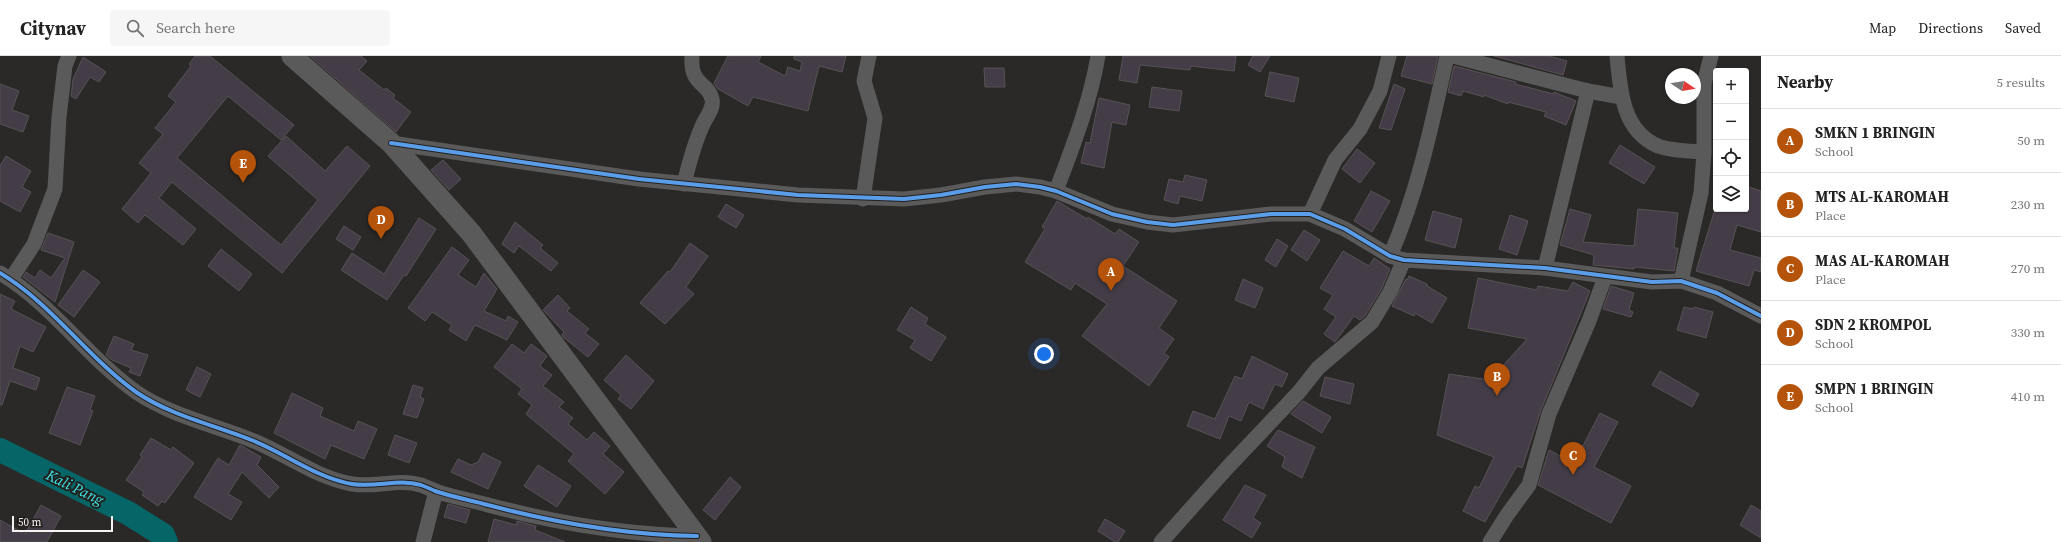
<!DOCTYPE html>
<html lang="en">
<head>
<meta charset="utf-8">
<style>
	:root { --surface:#fff; --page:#f6f6f6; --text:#222; --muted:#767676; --line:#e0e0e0; --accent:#b45309 }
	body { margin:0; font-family:"Source Serif 4",serif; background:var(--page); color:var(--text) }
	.controls { position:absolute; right:12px; top:12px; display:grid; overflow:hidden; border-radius:4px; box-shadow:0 1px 3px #0004 }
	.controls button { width:36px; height:36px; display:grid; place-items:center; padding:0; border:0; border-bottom:1px solid var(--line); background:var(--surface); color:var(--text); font:20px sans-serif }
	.compass { position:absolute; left:1665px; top:12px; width:36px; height:36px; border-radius:50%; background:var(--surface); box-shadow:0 1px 3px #0004; rotate:102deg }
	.scale { position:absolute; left:12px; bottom:10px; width:101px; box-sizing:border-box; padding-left:4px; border:2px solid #f5f2f1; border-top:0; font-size:11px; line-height:14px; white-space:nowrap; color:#f5f2f1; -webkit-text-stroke:3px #231f1d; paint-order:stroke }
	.you { position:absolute; left:1044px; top:298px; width:14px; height:14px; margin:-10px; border:3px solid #fff; border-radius:50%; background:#1a73e8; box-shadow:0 0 0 6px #1a73e833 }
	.badge { display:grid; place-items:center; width:26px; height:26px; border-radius:50%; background:var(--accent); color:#fff; font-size:13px; font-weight:700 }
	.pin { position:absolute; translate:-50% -33px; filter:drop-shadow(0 1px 2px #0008) }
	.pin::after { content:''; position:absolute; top:21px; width:14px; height:12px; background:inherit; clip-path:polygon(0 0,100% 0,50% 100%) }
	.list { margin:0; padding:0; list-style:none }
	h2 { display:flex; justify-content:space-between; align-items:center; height:52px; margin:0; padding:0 16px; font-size:17px }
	h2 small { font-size:13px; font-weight:400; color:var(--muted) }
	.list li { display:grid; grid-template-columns:26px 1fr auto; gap:12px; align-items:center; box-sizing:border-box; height:64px; padding:0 16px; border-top:1px solid var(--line) }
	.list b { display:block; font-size:15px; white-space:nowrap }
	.list p { margin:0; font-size:13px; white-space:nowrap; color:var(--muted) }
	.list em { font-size:13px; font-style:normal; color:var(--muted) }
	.icon { flex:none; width:22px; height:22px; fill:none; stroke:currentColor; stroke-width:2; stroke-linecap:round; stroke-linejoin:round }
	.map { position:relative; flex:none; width:1761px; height:486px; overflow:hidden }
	header { display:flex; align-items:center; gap:24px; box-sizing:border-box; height:56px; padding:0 20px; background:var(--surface); border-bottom:1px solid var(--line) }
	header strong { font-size:19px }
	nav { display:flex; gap:22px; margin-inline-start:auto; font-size:14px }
	.search { width:280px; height:36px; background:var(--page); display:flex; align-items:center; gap:10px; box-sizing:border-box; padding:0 14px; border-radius:4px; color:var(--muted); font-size:15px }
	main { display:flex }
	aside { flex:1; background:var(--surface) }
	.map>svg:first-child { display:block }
</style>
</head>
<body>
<header>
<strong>Citynav</strong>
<div class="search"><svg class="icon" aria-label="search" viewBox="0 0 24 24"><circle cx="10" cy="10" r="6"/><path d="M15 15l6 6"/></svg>Search here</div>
<nav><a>Map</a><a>Directions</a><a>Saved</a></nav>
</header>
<main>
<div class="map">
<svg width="1761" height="486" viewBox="0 0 1761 486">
	<rect width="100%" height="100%" fill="#2b2927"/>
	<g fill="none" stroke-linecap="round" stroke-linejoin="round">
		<path stroke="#056567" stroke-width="24" d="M0,394L128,457L163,479L166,486"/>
	</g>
	<g fill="#443d48" stroke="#555353">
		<path d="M195,0H210L294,69L281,84L228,40L177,102L281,189L318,144L268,100L286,80L325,115L347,90L370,110L282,217L172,126L159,142L196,173L183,189L145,159L138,167L122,153L151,117L139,107L163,78L155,72L176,46L168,40L191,10L189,8Z"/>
		<path d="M310,0H361L367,5L359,14L384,34L386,32L395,39L393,42L411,56L396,76Z"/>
		<path d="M728,0H761L758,6L785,20L788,11L800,15L802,6L794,3V0H846L842,16L819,10L808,55L753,41L748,50L718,33L714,27Z"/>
		<path d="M1123,0H1236L1234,15L1191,10L1190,14L1140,9L1137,27L1119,24Z"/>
		<path d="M1253,0H1270L1260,16L1248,9Z"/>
		<path d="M1407,0H1438L1432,28L1401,20Z"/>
		<path d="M1494,0H1549L1567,5L1563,19Z"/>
		<path d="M83,1L106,16L99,26L90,21L76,43L71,40L73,23Z"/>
		<path d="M1454,10L1516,26L1515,28L1554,38V36L1576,45L1566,69L1544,60L1546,56L1508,46V48L1484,39V41L1463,35L1461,40L1448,36Z"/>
		<path d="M984,12H1004L1005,31H985Z"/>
		<path d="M1270,16L1299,22L1294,46L1265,40Z"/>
		<path d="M0,28L19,35L12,54L29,60L23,76L0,68Z"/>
		<path d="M1394,28L1405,33L1391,74L1379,72Z"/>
		<path d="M1152,31L1182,35L1179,55L1149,51Z"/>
		<path d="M1099,42L1130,49L1126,69L1112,66L1104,112L1081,107L1086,86L1090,87Z"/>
		<path d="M1620,89L1655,111L1644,128L1609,107Z"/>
		<path d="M1357,93L1375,107L1360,127L1342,113Z"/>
		<path d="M6,100L31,115L22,131L31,136L20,156L0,145V110Z"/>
		<path d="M443,104L461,123L449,134L431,114Z"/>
		<path d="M1185,119L1207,124L1202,145L1180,140L1178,148L1164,144L1169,123L1183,126Z"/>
		<path d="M1746,130L1761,135V176L1737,169L1730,194L1761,202V216L1754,214L1749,230L1696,215L1715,153H1746Z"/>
		<path d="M1371,135L1390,145L1372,176L1354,165Z"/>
		<path d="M1057,145L1087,163L1088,161L1115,178L1119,173L1139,186L1123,210L1177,245L1159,272L1174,283L1164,297L1169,301L1149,330L1082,280L1107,248L1075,227L1071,234L1025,206L1045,173L1042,171Z"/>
		<path d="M726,148L744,159L736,172L718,161Z"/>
		<path d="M1570,153L1591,159L1583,186L1634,190L1638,153L1678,157L1674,192H1678L1674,215L1635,211L1634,213L1593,209L1594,199L1560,189Z"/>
		<path d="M1433,155L1462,163L1455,192L1425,184Z"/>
		<path d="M1510,159L1528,165L1517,199L1499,193Z"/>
		<path d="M419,162L436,173L406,220L404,219L387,244L341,214L352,197L384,218Z"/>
		<path d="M515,166L543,189L540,192L558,207L551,215L519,190L514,197L502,188Z"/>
		<path d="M344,170L361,181L353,194L336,183Z"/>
		<path d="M1304,174L1320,184L1307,205L1291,194Z"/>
		<path d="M48,177L74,186L55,246L23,221L26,216L35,222L40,214L51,222L65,202L41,194Z"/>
		<path d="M1277,183L1288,190L1276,211L1265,204Z"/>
		<path d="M690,187L708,200L686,231L694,238L665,268L640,247L668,215L670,216Z"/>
		<path d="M452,191L469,204L458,219L476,231L484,217L497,233L484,255L506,265L508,260L518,266L507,284L475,269L466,285L449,274L452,269L432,256L425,265L408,252Z"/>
		<path d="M221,193L252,218L239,235L208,210Z"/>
		<path d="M1343,195L1369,210L1374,202L1390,213L1382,232L1365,260L1360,264L1354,260L1335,286L1324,278L1336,261L1324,253L1333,239L1320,232Z"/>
		<path d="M83,214L100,226L74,261L58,249Z"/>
		<path d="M1409,220L1427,228V230L1447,242L1432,267L1415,257L1414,260L1392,250L1406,223L1407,224Z"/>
		<path d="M1478,222L1537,234L1538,230L1568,235L1573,226L1590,235L1541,354L1522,412L1517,410L1485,466L1463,455L1475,430L1479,432L1494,401L1437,379L1449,318L1490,324L1527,283L1468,272Z"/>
		<path d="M1243,223L1263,232L1255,252L1235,244Z"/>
		<path d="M1611,230L1634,237L1629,254L1633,256L1631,261L1603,253Z"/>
		<path d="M0,238L15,245L11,253L46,271L33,296L20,290L13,312L40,322L36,334L10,325L2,349H0Z"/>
		<path d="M558,239L570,252L567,255L589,273L585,277L599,288L588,301L563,281L562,279L564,276L543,254Z"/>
		<path d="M911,251L928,262L925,268L946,281L931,305L910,292L915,284L897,274Z"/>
		<path d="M1684,251L1693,253L1694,251L1713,256L1706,282L1677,274Z"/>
		<path d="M114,280L134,288L131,294L148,299L140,320L129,316L131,312L112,304L106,299Z"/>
		<path d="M512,288L524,297L531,288L547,300L540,310L552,319L543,330L564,346L559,351L573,362L568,368L587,384L594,376L610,390L603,398L624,416L605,438L568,405L574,398L526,358L532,349L518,338L522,333L494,311Z"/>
		<path d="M626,299L654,325L631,353L618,343L621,339L604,324Z"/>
		<path d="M1252,300L1288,318L1282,331L1275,328L1263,353L1249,346L1241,365L1229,360L1220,383L1187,370L1193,355L1215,363L1235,320L1242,323Z"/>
		<path d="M197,311L211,318L200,341L186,334Z"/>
		<path d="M1660,315L1699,338L1692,351L1652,329Z"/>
		<path d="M1325,321L1354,328L1350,348L1320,340Z"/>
		<path d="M413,329L423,332L420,341L424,343L417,362L403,358Z"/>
		<path d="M67,331L95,340L90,354L93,355L80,389L49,377Z"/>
		<path d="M292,337L323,352L320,360L354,375L358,365L377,373L364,403L331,389L325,403L274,377Z"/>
		<path d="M1303,345L1331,361L1322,377L1291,358Z"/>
		<path d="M1600,357L1618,366L1594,411L1631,430L1611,467L1538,429L1549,394L1574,407Z"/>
		<path d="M1278,374L1315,391L1302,422L1282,411L1285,401L1267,390Z"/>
		<path d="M395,379L417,387L409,407L388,399Z"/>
		<path d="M151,382L171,394L173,391L194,407L165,447L162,445L158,450L142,439L144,436L126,424L142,401L140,399Z"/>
		<path d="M240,389L261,401L257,409L279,431L269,442L242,416L228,438L242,446L231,464L194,441L218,402L229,409Z"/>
		<path d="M483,397L501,406L488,433L451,416L458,403L471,409L478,406Z"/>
		<path d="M538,409L571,430L557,451L524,430Z"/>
		<path d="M730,421L741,431L715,464L703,454Z"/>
		<path d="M1245,429L1266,439L1253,462L1261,467L1252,482L1223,464Z"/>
		<path d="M448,448L470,454L466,467L444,461Z"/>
		<path d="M41,449L61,460L47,486H0V464L25,478Z"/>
		<path d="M1751,449L1761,455V482L1740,469Z"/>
		<path d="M494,463L516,469L517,465L536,470L535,474L565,486H488Z"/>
		<path d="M1105,463L1125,475L1118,486H1115L1098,475Z"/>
	</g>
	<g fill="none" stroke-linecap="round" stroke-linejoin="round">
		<g stroke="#5a5a5a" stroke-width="15">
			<path d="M1453,0L1588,35L1621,41"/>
			<path d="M1617,0C1620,33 1622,75 1658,90C1672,95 1690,95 1704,96"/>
			<path d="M391,87L639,123L798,139L904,143L941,139L985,131L1016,128L1040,131L1056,135L1112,158L1147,166L1173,169L1271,158H1310L1345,173L1390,200L1404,204L1545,212L1652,226L1681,225L1717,237L1761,260"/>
			<path d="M684,128C689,107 695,85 704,66C708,59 714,51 712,43C708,25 690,31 692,0"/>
			<path d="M1056,135C1073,90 1090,47 1098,0"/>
			<path d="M863,143L875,62L864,25L869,0"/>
			<path d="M1310,158L1335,104L1360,73L1380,35L1389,0"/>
			<path d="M1390,200C1418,136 1432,68 1447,0"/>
			<path d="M1545,212L1588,35"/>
			<path d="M0,217C52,248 87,301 136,336C171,360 215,369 254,385C286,398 317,422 352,428C376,432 398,422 421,429C426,431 431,433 435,435C452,441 471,444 488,449C556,467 626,479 697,480"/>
			<path d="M11,223L34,188L55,133L59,61L65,10L69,0"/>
			<path d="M1681,225L1701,137L1704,96V28L1711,0"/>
			<path d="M423,486L436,435"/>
			<path d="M1161,486L1227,412L1299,336L1318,312L1372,266L1390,236L1404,204"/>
			<path d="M1490,486L1507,459L1529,429L1549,358L1589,265L1605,221"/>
		</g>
		<path stroke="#5b5a5a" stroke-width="21" d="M292,0L391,87L471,177L701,486"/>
		<g stroke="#231f1d" stroke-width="6">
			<g id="cycleway">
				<path d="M391,87L639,123L798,139L904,143L941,139L985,131L1016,128L1040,131L1056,135L1112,158L1147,166L1173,169L1271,158H1310L1345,173L1390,200L1404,204L1545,212L1652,226L1681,225L1717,237L1761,260"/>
				<path d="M0,217C52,248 87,301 136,336C171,360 215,369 254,385C286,398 317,422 352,428C376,432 398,422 421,429C426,431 431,433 435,435C452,441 471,444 488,449C556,467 626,479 697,480"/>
			</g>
		</g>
		<use href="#cycleway" stroke="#5a9eea" stroke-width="4"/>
	</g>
	<g text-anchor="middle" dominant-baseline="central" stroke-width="4" stroke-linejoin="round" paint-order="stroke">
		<g font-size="15" font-style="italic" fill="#3be5e7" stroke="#231f1d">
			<text transform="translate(75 431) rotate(26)">Kali Pang</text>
		</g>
	</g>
</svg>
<div class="controls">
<button>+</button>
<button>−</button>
<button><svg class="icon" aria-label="locate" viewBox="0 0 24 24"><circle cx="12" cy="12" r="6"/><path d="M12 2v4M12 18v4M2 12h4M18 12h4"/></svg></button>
<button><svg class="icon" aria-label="layers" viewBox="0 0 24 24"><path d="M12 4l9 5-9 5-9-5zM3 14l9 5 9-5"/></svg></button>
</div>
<svg class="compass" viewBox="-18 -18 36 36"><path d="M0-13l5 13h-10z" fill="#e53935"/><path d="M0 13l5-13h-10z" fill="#767676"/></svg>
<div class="scale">50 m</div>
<div class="you"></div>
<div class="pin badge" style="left:1111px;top:235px">A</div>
<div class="pin badge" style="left:1497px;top:340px">B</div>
<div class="pin badge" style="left:1573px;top:419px">C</div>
<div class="pin badge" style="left:381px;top:183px">D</div>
<div class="pin badge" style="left:243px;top:127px">E</div>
</div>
<aside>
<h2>Nearby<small>5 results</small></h2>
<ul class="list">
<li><span class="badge">A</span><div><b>SMKN 1 BRINGIN</b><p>School</p></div><em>50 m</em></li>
<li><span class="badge">B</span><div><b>MTS AL-KAROMAH</b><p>Place</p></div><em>230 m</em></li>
<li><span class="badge">C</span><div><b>MAS AL-KAROMAH</b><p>Place</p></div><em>270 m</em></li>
<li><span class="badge">D</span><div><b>SDN 2 KROMPOL</b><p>School</p></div><em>330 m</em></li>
<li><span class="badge">E</span><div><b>SMPN 1 BRINGIN</b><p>School</p></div><em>410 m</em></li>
</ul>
</aside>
</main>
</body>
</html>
